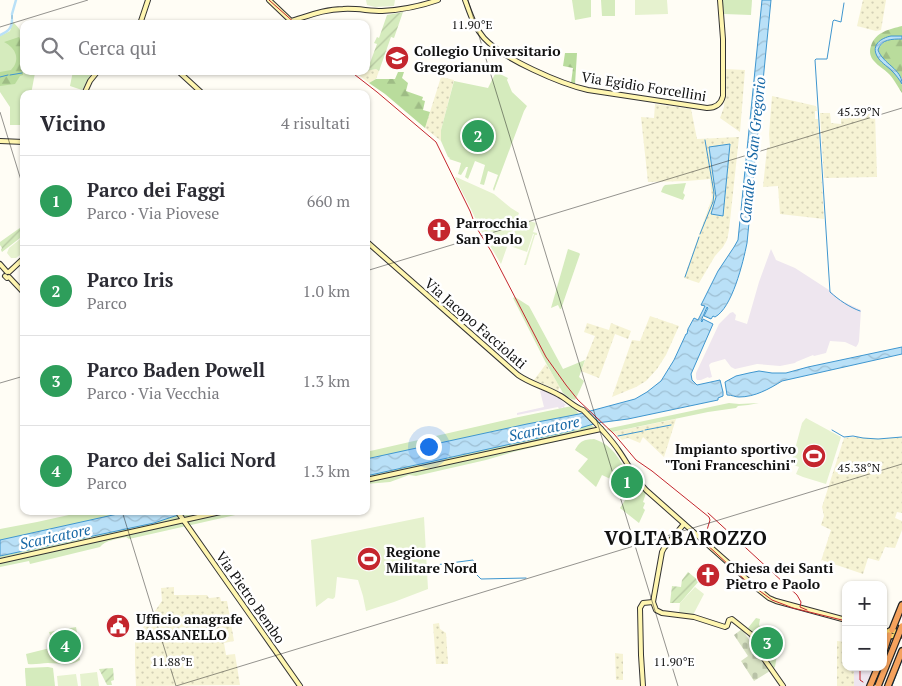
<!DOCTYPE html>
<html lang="it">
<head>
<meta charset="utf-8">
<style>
	:root { --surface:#fff; --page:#f2f2f3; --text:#2b2b33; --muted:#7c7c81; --line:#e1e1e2; --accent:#2563eb }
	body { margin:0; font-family:"PT Serif",serif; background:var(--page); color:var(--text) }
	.controls { position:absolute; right:15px; bottom:15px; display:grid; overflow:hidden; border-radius:10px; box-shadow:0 1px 4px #0004 }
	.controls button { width:45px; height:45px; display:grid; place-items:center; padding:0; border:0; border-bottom:1px solid var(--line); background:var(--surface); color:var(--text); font:25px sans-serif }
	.you { position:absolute; left:428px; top:446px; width:18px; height:18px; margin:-12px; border:4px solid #fff; border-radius:50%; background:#1a73e8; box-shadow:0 0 0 8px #1a73e833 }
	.badge { display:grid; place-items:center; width:32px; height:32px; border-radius:50%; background:var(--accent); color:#fff; font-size:16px; font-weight:700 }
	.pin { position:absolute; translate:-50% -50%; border:2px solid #fff; box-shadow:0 1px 5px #0006 }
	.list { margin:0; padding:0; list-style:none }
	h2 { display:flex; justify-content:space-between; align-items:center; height:65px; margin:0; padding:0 20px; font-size:21px }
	h2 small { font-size:16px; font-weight:400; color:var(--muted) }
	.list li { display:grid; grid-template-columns:32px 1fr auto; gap:15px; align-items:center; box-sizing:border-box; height:90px; padding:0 20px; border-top:1px solid var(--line) }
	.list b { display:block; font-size:19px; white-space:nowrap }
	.list p { margin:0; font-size:16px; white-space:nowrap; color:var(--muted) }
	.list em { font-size:16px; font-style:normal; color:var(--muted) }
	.icon { flex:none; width:28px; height:28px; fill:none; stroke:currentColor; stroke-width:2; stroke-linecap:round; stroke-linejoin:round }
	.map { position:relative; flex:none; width:902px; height:686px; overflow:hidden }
	.search { position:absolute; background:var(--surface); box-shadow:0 1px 4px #0004; left:20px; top:20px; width:350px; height:55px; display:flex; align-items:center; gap:12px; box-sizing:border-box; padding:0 18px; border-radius:10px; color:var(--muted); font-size:19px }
	.panel { position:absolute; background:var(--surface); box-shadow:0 1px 4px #0004; left:20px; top:90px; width:350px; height:425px; border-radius:10px }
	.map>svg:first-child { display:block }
</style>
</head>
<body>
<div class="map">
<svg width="902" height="686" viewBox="0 0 902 686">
	<defs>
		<pattern id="farmland-dots" width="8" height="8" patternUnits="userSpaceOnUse" patternTransform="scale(1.25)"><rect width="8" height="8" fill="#f6f3d4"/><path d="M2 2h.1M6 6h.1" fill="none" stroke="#d2cfb5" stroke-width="1.8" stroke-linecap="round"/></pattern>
		<pattern id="forest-firs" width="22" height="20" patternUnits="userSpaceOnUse" patternTransform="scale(1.25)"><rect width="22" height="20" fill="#b9dc9c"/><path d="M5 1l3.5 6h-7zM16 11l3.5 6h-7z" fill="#9ebc85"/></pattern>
		<pattern id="cemetery-stones" width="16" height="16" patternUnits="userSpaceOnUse" patternTransform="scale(1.25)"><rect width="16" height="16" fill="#d9e3c4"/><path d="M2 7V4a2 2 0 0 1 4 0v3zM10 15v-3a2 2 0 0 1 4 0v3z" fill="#b9c2a7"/></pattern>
		<pattern id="garden-furrows" width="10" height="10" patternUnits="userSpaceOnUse" patternTransform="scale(1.25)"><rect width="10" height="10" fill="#d5ebbd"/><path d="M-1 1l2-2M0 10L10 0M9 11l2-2" fill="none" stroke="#b6c8a1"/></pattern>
		<pattern id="water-waves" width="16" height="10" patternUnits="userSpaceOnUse" patternTransform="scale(1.25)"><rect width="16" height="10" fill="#b9e0f7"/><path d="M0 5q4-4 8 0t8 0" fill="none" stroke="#9ebfd3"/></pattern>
	</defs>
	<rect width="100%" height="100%" fill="#fffdf5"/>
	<g fill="#eee6ef">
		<path d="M771,249L776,260L795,268L829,290L840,300L861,310L859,341L858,344L856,347L845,342L830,341L826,353L814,356L813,355L796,362L795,363L780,366L757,364L735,369L731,367L725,359L711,363L709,365L712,377L709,378L708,377L701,380H697L696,378V373L719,324L730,313L733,312L736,315L735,320L747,324L759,282Z"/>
		<path d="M544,390L558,397L566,405L564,406L566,410L562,407L561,409H559L558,407L517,415V413L544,407L540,391Z"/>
		<path d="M854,667H872V676L868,686H854Z"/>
	</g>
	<g fill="url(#farmland-dots)">
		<path d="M863,0H886L881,30L876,31L857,26Z"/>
		<path d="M376,69L379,71L376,79L369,83L355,72Z"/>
		<path d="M725,69L745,70L740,132L720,118L724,107Z"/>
		<path d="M441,77L454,80L441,130V141L425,128Z"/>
		<path d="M772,96L816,106L817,111H815V119H818L824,219L780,214L778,186L763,187L767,148L770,147L769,134Z"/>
		<path d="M655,104L691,109L697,139L739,137L729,230L727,240L723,247L715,256L699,283L684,278L712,198L710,179L687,181L648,182L641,117L654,118Z"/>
		<path d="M820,113H830L831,123L841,124V113H853L860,115L875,113L877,177L824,178Z"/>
		<path d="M650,316L679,326L666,355L657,369L646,381L636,387L612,397L632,340L640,341Z"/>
		<path d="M587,323L609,330L611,323L631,331L628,339L615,334L599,378L581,371L595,336L584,332Z"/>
		<path d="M546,364L560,387L558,391L534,380Z"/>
		<path d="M676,419L664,457L643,437L640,443L628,438L622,440L613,432Z"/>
		<path d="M854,437L880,439L902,437V513L897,512L895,518L902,521V530L895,548L885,547L879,561L868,558L863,574L822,560L821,561L831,530L821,525L824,516L822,507L844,438Z"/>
		<path d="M174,587V595H207L209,598L220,597L221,601H227L234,641L224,643L226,655L235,654L240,685L136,686L135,664V639L162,601L161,588Z"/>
		<path d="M439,623L440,629L446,633L448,664H436L433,624Z"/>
		<path d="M837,641L846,642V667H854V686H837Z"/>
		<path d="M615,653L623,654V680H616Z"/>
	</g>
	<g fill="#d5ebbd">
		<path d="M572,0H591V17L575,20Z"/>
		<path d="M601,0H615V16H602Z"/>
		<path d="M722,0H752L751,15L724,14Z"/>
		<path d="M13,22C19,28 24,34 24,42L20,47V48H22V50L20,51L21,52H23L24,71H31V73H35L31,94H24V116L23,117L22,125H10V107L0,92V36L10,31Z"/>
		<path d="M73,71H93L82,90L70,86Z"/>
		<path d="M496,72L508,78L507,80L512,92L527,106L524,111L494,191L493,189L498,175L488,171L484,185L480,184L485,165L475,161L468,179L465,177L468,167H466L461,175L458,174L461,163L449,159L450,158L448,157L441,141V130L454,81L488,88Z"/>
		<path d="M686,183L683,193L685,195L683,200L661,192L663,187L665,185Z"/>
		<path d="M568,249L579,253L580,254L561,309H560L558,305L551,308Z"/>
		<path d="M515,297L529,306L563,369L585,360L579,377L584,381L579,392L575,400L571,399L563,393L546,363L513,298Z"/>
		<path d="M729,403L739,404L759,403L748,405L738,406L736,408L708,412L612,432L606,429Z"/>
		<path d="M572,406L579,414L595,428L577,432L573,437L555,442L513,452L486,460L416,476L409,475L390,482L366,484V452L514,418Z"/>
		<path d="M594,439C616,446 620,463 632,479C636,484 641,488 646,493L643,502L645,503L643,508L645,510L639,523L620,508L629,494L625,486L602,475L596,487L578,471L588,459L575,450C581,440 583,440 594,439Z"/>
		<path d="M87,511H253L129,539L126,537C118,539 105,540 100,547L30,564L29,561L0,567V529L37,522Z"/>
		<path d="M756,618L760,619L759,625L772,642L779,643L775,667L774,668L761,650L755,635L748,628Z"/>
		<path d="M76,627L79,644H77L80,660C70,667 59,663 48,663C41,663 35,665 28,664L26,654L54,647L49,632Z"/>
		<path d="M48,667L53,668L55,686H26L25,671V668Z"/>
	</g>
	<g fill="url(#forest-firs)">
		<path d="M902,26V36H891L875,48C877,65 898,69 902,85C902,87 902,90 902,93C898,87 894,79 889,74C884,69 878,66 874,61C870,57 869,51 871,46C875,32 890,29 902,26Z"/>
		<path d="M19,37L21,40L24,39V42L20,47V48H22V50L20,51L21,52H23V75L20,76L15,84L0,86V72L11,70C21,60 16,48 4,42Z"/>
		<path d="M892,39H902V79C895,69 882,61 878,50C880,44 886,40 892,39Z"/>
		<path d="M565,53H577L575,84L571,83L573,68L563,66Z"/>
		<path d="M398,72H404L402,78L408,83L406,91L423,97L422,100L425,101L423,110L430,112L425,128L385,94L369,83L376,79H395Z"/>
	</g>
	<path fill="url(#cemetery-stones)" d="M742,629L770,671L754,681L741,661L748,656L734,635Z"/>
	<g fill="url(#garden-furrows)">
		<path d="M403,12L394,38L391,37L379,71L376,69L366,71V66L370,63L377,44L374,43L377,37L379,38L387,15Z"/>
		<path d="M24,225V235L2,252L1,250L2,248L0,245V242Z"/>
		<path d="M688,572L699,581L680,603H670L672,586L681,587L682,580Z"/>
		<path d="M113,668L114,680L111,681L112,685H107L99,669Z"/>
	</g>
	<g fill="#e6f2cf">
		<path d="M366,0H395L394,6L375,7L367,5Z"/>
		<path d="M635,0H667L668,14L635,15Z"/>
		<path d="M456,177L494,194L511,208L519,213L501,264L479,227L471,209L455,178Z"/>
		<path d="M519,218L536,223L533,232L537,233V235H535L526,265H524L534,234H533L527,252L510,246Z"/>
		<path d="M24,236V252L16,258H11L7,253L9,248Z"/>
		<path d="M806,418L841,437L826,484L803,477L796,474L799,467L791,464L802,423Z"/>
		<path d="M424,517L428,589L394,602L366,611L363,596L358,580L337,577L335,597L333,599L328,598L316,607L311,540Z"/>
		<path d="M695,587L704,594L693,615L679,613L680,603Z"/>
		<path d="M97,672L99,686H81L80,674Z"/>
		<path d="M76,674L78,686H58L57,676Z"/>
	</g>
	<g fill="url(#water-waves)" stroke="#3f96cf">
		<path d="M762,0H771L747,243C743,263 732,308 715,317L713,316L711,319L704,316L708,308L707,307L701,321L702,322L703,319L713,324L691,374L692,380L697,385L720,380L723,392V396L718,398V400L628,419L597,423L570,431L366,476V459L527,424L579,414L635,399L647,392L661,381L674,360L686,334H687L688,329L694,318L698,320L705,306L701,305L718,271L734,247L738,240Z"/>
		<path d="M891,36H902V39C892,39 881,39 878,50C883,64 902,69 902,84C899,79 896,75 892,71C887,66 880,62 877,56C871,45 881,38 891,36Z"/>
		<path d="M476,122H481L484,123L482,127L484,129L485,133L480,138L475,137L472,133L473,126Z"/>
		<path d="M730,144L723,216L711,214L716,197L709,147Z"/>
		<path d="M902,347V354L782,381C769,389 755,397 739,397C735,397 732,395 727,395L725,382L736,376L749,373L759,371L772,373H786L808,367Z"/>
		<path d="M131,511H209L175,516L154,523L0,556V540Z"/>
	</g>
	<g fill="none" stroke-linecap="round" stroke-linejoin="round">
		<g stroke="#3f96cf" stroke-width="1">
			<path d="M844,3L841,22L834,20L833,21L827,59H816L815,60L830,292C839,300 849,307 860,311"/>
			<path d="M12,14V20"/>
			<path d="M10,75L22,73"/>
			<path d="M0,77L8,75"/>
			<path d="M700,234L713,202L714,193L705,140"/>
			<path d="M685,277L699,237"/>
			<path d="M645,430L671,425"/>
			<path d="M832,430L844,437L853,436L863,438L878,439L902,437"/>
			<path d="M618,436L643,431"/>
			<path d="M428,566L473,560L474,563L475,573L481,579L526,578"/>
			<path d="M892,686L902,660"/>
		</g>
		<g stroke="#b9e0f7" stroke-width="2.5">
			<path d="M12,14L16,0"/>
			<path d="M0,35C7,32 12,29 12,20"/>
		</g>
		<g stroke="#333" stroke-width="6">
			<g id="secondary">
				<path d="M269,0L291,21C308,16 325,9 343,9C356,8 369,11 382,11C400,10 421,6 438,0"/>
				<path d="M465,0C470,13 474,27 484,38C503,59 561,84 588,90L707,108C715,108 721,104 723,96V39L720,0"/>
				<path d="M140,24L148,0"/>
				<path d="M178,71L203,94"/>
				<path d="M84,94L90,81L98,71"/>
				<path d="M0,141L24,142"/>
				<path d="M366,241L518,375C531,384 545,387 559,395C567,399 574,407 583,410C596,423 609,436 619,451C628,464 635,478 646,490L759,590L769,598L776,601L846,620"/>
				<path d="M0,264L7,272"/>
				<path d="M9,272L24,258"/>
				<path d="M5,276L7,278L9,277L24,293"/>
				<path d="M366,480L601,429"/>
				<path d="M177,511L300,686"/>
				<path d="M0,561L225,511"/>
				<path d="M653,602L656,610L662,613L694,617L725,627L727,626L729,620L732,619L752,635L762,656L783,686"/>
				<path d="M653,602L662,552L664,548L684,524"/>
				<path d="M883,630L888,632"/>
				<path d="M643,686L641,655L640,608L643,603L653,602"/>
			</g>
		</g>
		<g stroke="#222" stroke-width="7">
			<path id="primary" d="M901,632H896L892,630L889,631L888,633L891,636L902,635"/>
		</g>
		<g stroke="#222" stroke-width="8">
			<g id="highway">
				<path d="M892,630L902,605"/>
				<path d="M883,654L889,635"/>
				<path d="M870,686L878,667"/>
				<path d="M888,686L902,651"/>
			</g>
		</g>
		<use href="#secondary" stroke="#fff6b0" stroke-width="4"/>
		<use href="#primary" stroke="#f9d66b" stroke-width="4.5"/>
		<use href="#highway" stroke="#f5a25d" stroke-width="5.5"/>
		<g stroke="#c4262e" stroke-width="1">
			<path d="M269,0L296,24"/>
			<path d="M350,71L377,92L436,142L470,211L476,227L491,251L546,357L566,385L578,400L614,434L636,460L652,471L709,517L710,520L704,540V542L745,580L772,600L793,608L846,621"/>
			<path d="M708,513L797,595L801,602L800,607L807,610"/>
			<path d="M860,667V680L863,682"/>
		</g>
		<g stroke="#222" stroke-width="8" stroke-linecap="butt">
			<path id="highway-bridge" d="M878,686L902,626"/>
		</g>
		<use href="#highway-bridge" stroke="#f5a25d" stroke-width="5.5"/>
	</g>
	<path fill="none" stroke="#111" stroke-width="1" stroke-opacity="0.45" d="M468,0L678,686M0,27L88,0M0,112L24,190M366,271L902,108M0,383L24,376M122,511L176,686M176,686L902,464"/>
	<defs>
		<g id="university-disc" transform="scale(1.25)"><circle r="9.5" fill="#c4262e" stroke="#fff"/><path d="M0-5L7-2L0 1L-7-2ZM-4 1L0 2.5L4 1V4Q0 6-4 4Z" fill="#fff"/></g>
		<g id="church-disc" transform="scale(1.25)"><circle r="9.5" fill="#c4262e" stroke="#fff"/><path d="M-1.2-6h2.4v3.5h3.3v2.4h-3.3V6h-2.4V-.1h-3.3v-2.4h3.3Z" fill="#fff"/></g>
		<g id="stadium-disc" transform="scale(1.25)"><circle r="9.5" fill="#c4262e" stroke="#fff"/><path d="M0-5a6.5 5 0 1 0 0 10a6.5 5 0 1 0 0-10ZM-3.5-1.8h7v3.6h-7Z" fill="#fff"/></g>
		<g id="civic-disc" transform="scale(1.25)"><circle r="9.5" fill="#c4262e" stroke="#fff"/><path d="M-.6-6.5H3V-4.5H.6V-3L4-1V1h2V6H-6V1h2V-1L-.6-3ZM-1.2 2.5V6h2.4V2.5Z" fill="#fff"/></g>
	</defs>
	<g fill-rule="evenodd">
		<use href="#university-disc" x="397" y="58"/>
		<use href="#church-disc" x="439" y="230"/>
		<use href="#stadium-disc" x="814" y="456"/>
		<use href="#stadium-disc" x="369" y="559"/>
		<use href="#church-disc" x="708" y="575"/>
		<use href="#civic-disc" x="118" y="626"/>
	</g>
	<g text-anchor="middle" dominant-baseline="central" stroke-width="5" stroke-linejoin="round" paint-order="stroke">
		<g font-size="14" font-weight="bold" fill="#111" stroke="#fff" text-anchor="start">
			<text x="414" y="50">Collegio Universitario<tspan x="414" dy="16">Gregorianum</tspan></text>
			<text x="456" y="222">Parrocchia<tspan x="456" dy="16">San Paolo</tspan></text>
			<text x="796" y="448" text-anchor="end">Impianto sportivo<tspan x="796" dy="16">"Toni Franceschini"</tspan></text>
			<text x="386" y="551">Regione<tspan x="386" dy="16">Militare Nord</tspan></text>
			<text x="726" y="567">Chiesa dei Santi<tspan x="726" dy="16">Pietro e Paolo</tspan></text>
			<text x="136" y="618">Ufficio anagrafe<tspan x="136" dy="16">BASSANELLO</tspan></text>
		</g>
		<g font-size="14" fill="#111" stroke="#fff">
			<text transform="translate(644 86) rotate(9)">Via Egidio Forcellini</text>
			<text transform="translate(476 323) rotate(41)">Via Jacopo Facciolati</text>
			<text transform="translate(251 597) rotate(55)">Via Pietro Bembo</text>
		</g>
		<g font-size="15" font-style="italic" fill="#1768a6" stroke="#fff">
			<text transform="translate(752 150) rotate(-84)">Canale di San Gregorio</text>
			<text transform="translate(544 428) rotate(-12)">Scaricatore</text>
			<text transform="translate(55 536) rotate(-12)">Scaricatore</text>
		</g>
		<g font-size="19" font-weight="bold" letter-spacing="1" fill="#111" stroke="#fff">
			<text x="686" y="537">VOLTABAROZZO</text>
		</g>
	</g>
	<g font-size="12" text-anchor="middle" fill="#111" stroke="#fff" stroke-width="5" stroke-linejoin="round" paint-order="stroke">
		<text x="472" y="29">11.90°E</text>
		<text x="859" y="116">45.39°N</text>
		<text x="859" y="472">45.38°N</text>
		<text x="172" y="666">11.88°E</text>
		<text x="674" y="666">11.90°E</text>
	</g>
</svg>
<div class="controls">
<button>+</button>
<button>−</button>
</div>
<div class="you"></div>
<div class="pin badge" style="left:627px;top:482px;background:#2e9e5b">1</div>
<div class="pin badge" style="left:478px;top:136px;background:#2e9e5b">2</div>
<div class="pin badge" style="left:767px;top:643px;background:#2e9e5b">3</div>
<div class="pin badge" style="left:65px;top:646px;background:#2e9e5b">4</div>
<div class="search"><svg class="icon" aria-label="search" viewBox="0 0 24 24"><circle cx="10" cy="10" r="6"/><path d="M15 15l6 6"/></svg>Cerca qui</div>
<section class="panel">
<h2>Vicino<small>4 risultati</small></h2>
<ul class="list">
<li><span class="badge" style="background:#2e9e5b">1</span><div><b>Parco dei Faggi</b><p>Parco · Via Piovese</p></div><em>660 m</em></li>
<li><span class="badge" style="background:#2e9e5b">2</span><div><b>Parco Iris</b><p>Parco</p></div><em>1.0 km</em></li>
<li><span class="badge" style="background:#2e9e5b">3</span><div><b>Parco Baden Powell</b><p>Parco · Via Vecchia</p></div><em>1.3 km</em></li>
<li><span class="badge" style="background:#2e9e5b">4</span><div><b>Parco dei Salici Nord</b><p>Parco</p></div><em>1.3 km</em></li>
</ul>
</section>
</div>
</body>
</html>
